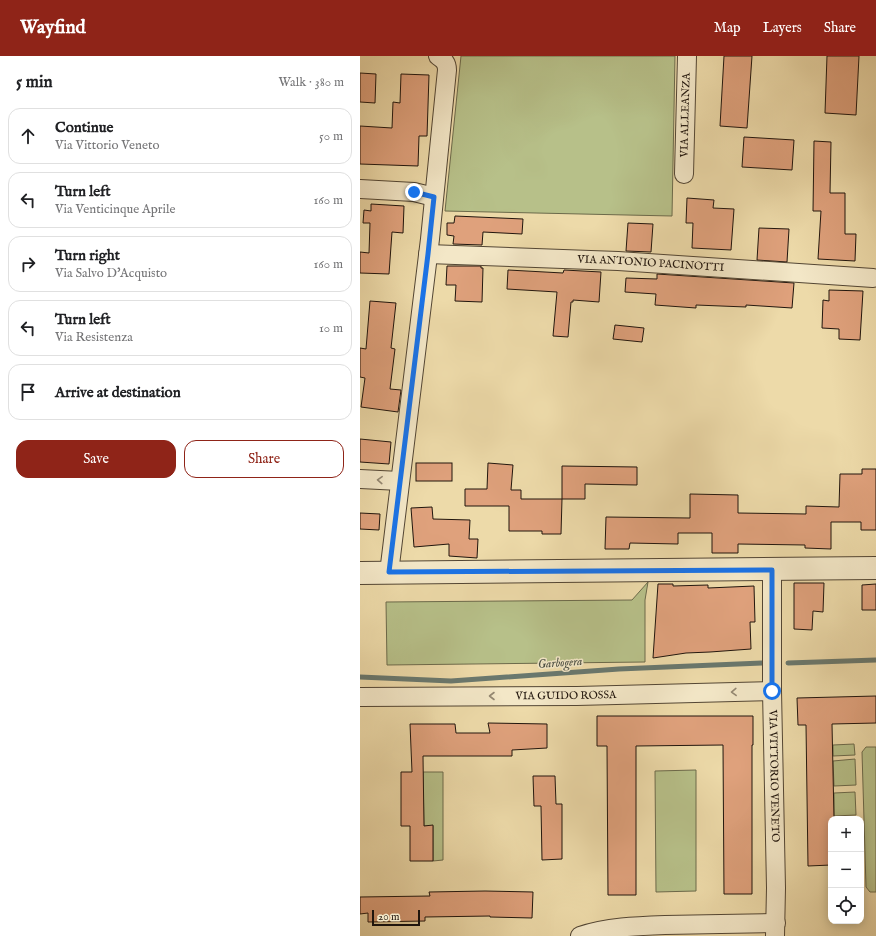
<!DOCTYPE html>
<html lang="en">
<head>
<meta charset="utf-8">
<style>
	:root { --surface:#fff; --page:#f2f2f2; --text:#202124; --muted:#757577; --line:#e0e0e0; --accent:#8f2418 }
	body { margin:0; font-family:"IM FELL English",serif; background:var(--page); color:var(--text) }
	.controls { position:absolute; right:12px; bottom:12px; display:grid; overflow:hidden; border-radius:8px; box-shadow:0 2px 10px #0003 }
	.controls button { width:36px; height:36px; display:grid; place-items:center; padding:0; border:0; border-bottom:1px solid var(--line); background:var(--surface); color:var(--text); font:20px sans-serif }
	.scale { position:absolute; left:12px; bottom:10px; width:48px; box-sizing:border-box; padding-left:4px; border:2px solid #20150d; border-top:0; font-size:11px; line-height:14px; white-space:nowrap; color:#20150d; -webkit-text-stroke:3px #f3e7c7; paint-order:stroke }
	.stop { position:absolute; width:12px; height:12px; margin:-9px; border:3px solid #1a73e8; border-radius:50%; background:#fff }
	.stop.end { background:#1a73e8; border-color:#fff; box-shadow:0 1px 4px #0008 }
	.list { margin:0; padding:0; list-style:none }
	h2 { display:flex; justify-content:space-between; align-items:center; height:52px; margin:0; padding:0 16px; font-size:17px }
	h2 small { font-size:13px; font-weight:400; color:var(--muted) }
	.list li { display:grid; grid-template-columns:26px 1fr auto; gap:12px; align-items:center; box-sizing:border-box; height:56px; margin:0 8px 8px; padding:0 8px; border:1px solid var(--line); border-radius:12px }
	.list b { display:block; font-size:15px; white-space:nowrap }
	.list p { margin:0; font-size:13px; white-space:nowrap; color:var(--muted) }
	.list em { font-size:13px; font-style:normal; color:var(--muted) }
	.actions { display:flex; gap:8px; padding:12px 16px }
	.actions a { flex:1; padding:9px 0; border:1px solid var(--accent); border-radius:12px; text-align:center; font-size:14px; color:var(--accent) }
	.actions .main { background:var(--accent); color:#fff }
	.icon { flex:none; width:22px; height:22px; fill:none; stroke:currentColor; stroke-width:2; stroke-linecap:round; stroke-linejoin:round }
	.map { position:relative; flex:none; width:516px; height:880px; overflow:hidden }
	header { display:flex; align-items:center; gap:24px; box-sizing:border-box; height:56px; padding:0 20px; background:var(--accent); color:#fff }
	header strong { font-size:19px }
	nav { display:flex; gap:22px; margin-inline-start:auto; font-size:14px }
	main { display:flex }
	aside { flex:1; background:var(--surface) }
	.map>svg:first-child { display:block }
</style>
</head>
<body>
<header>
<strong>Wayfind</strong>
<nav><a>Map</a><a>Layers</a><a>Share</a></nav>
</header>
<main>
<aside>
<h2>5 min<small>Walk · 380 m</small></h2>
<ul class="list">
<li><svg class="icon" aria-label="ahead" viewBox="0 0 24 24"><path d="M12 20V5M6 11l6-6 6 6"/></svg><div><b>Continue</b><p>Via Vittorio Veneto</p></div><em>50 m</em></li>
<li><svg class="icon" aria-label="left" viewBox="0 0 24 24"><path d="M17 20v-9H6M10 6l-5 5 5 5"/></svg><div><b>Turn left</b><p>Via Venticinque Aprile</p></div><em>160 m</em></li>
<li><svg class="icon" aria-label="right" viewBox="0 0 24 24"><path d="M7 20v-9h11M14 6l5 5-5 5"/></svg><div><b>Turn right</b><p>Via Salvo D'Acquisto</p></div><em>160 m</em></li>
<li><svg class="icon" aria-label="left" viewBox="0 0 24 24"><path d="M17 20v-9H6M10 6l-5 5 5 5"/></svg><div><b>Turn left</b><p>Via Resistenza</p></div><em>10 m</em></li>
<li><svg class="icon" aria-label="arrive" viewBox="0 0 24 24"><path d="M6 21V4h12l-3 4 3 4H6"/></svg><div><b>Arrive at destination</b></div></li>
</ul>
<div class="actions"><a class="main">Save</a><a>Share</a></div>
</aside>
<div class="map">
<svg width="516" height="880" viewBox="0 0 516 880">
	<rect width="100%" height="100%" fill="#eddaa9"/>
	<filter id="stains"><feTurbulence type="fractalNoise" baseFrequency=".005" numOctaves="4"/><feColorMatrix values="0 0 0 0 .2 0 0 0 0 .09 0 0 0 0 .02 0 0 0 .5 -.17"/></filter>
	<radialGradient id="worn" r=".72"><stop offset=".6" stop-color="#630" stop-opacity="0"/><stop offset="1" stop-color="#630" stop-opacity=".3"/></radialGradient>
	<g fill="#b7c089" stroke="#6c6a4b">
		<path d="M101,0H315L312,160L85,155Z"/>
		<path d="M288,526L285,544V606L27,609L26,546L272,544Z"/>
		<path d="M494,688L495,699L473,700V689Z"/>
		<path d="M506,691H516V836H510L506,831L502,696Z"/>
		<path d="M495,703L496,729L474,730L473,705Z"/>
		<path d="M336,714V835L296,836L295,715Z"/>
		<path d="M63,716H83V804L73,805V770H64Z"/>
		<path d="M495,736L496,759L474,760V737Z"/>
	</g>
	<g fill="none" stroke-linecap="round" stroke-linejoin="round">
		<g stroke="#69786e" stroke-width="5">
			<path d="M428,607L516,604"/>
			<path d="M0,621L91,625L259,613L402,607"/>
		</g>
	</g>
	<g fill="#dfa17c" stroke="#20150d">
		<path d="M364,0H392L387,72L360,70Z"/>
		<path d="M467,0H499L496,59L465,57Z"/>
		<path d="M0,17L16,18L15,47L0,46Z"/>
		<path d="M41,18L69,19L67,80H59L58,110L0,108V70L32,72L33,46L40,47Z"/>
		<path d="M384,81L434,84L432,114L382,111Z"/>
		<path d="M454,85L471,86L470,137H485V178H496L495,205L458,203L461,155H453Z"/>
		<path d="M327,142L354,144L353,152L374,153L371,194L332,192L333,167H326Z"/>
		<path d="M11,148L44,150L43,177L32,176L29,218L0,217V196L9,197L10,167H3L4,154L11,155Z"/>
		<path d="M95,160L163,163L162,178L123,176L122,189L93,188L94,180L87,179V167H94Z"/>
		<path d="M268,167L293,168L291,196L266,195Z"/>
		<path d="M399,172L429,173L427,206L397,204Z"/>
		<path d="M87,210H121V212H123L122,246L95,245L96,229H86Z"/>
		<path d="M148,214L203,217L204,214L241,216L239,246L213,244V246H211L208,281L193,280L197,236L147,233Z"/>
		<path d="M297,218L434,227L432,252L386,249V251L336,249V252L295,249L296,238L265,236L266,222L297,223Z"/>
		<path d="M469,234L503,235L500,284L479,283V273L462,272L463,244L469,245Z"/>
		<path d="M10,245L36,247L31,292L35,293L30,333L41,334L38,356L1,351L5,322L0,321V292L6,293Z"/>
		<path d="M255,269L284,272L282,286L253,283Z"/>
		<path d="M0,383L31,386L29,408L0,406Z"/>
		<rect x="56" y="407" width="36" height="18"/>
		<path d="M128,407L153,409L151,434H161V443H202L201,478H182V475H149V450H105V433H127Z"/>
		<path d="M202,410L277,411V429L225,428V443H202Z"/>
		<path d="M502,413H516V474H501V466H471V493L445,492V489L378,488V497H352V477H318V488L270,487L269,493H245L246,461L330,462V438L378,439V457L446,458V450L479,451L480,418H502Z"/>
		<path d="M72,451L73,463L110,464L109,483H118L117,502L89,500V488L54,491L51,452Z"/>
		<path d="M0,457L20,458L19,474L0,473Z"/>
		<path d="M434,527H464L463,556L453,555L452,574L434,573Z"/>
		<path d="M298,528H313V530L348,529V532L394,530L395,566H390L391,593L350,596L326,597L293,602Z"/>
		<path d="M516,528V554H502V529Z"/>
		<path d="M516,640V667L472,668L474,763H471V809L448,810L446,669H438L437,642Z"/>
		<path d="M237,660H393V689H392V838H364L363,689L276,690V839H248L247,690H237Z"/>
		<path d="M128,667L187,668V692L152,694V700H63L64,770L73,769V805H50V770H41V716H52L50,668H95L96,677H130Z"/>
		<path d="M173,720H195L196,748H202V803L182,804L181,750H174Z"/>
		<path d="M125,835L173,836L172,862L130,861V860L65,861V865L8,866V857L0,858V841L70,840L69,836Z"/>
	</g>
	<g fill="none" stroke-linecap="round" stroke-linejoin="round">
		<g stroke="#534634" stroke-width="20">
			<g id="minor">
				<path id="s1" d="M324,118L327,0"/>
				<path d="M0,133L54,136L74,141"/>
				<path id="s2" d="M68,198L258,205L513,222"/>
				<path d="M0,423L40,425"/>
				<path id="s3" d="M412,514V635L416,832L415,880"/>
				<path d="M29,517L70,183L87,14C87,7 84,4 78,0"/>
				<path id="s4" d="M0,641L217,640L412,635"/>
				<path d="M220,880C247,871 276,870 305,869C342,868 379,868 416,867"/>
			</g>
		</g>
		<g stroke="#534634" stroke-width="24">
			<path id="tertiary" d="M0,517L516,512"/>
		</g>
		<use href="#minor" stroke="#f3e7c7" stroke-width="18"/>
		<use href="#tertiary" stroke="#f3e7c7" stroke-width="22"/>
	</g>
	<defs><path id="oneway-chevron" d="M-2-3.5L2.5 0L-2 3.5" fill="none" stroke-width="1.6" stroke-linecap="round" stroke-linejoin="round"/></defs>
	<g stroke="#948873">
		<use href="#oneway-chevron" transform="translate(20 424) rotate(-177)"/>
		<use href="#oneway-chevron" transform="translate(374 636) rotate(178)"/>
		<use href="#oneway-chevron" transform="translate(132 640) rotate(180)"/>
	</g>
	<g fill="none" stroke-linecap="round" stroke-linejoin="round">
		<path stroke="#1a73e8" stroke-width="5" d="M54,136L74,141L68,198L29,516L412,514V635"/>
	</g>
	<g text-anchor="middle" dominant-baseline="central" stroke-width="3" stroke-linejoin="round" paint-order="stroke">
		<g font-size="11" fill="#20150d" stroke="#f3e7c7">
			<text stroke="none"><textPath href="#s1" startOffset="59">VIA ALLEANZA</textPath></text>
			<text stroke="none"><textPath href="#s2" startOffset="223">VIA ANTONIO PACINOTTI</textPath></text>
			<text stroke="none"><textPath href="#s4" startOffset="206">VIA GUIDO ROSSA</textPath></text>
			<text stroke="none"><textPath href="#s3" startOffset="206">VIA VITTORIO VENETO</textPath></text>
		</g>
		<g font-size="12" font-style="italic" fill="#4b4f45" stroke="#f3e7c7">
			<text transform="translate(200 607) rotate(-4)">Garbogera</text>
		</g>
	</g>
	<rect width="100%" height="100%" filter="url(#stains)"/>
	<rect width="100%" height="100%" fill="url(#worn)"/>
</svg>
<div class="controls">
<button>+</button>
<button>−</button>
<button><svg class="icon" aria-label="locate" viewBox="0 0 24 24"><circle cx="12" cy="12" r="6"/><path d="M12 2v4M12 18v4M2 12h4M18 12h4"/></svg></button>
</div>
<div class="scale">20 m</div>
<div class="stop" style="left:412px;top:635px"></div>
<div class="stop end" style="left:54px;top:136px"></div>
</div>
</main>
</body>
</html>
